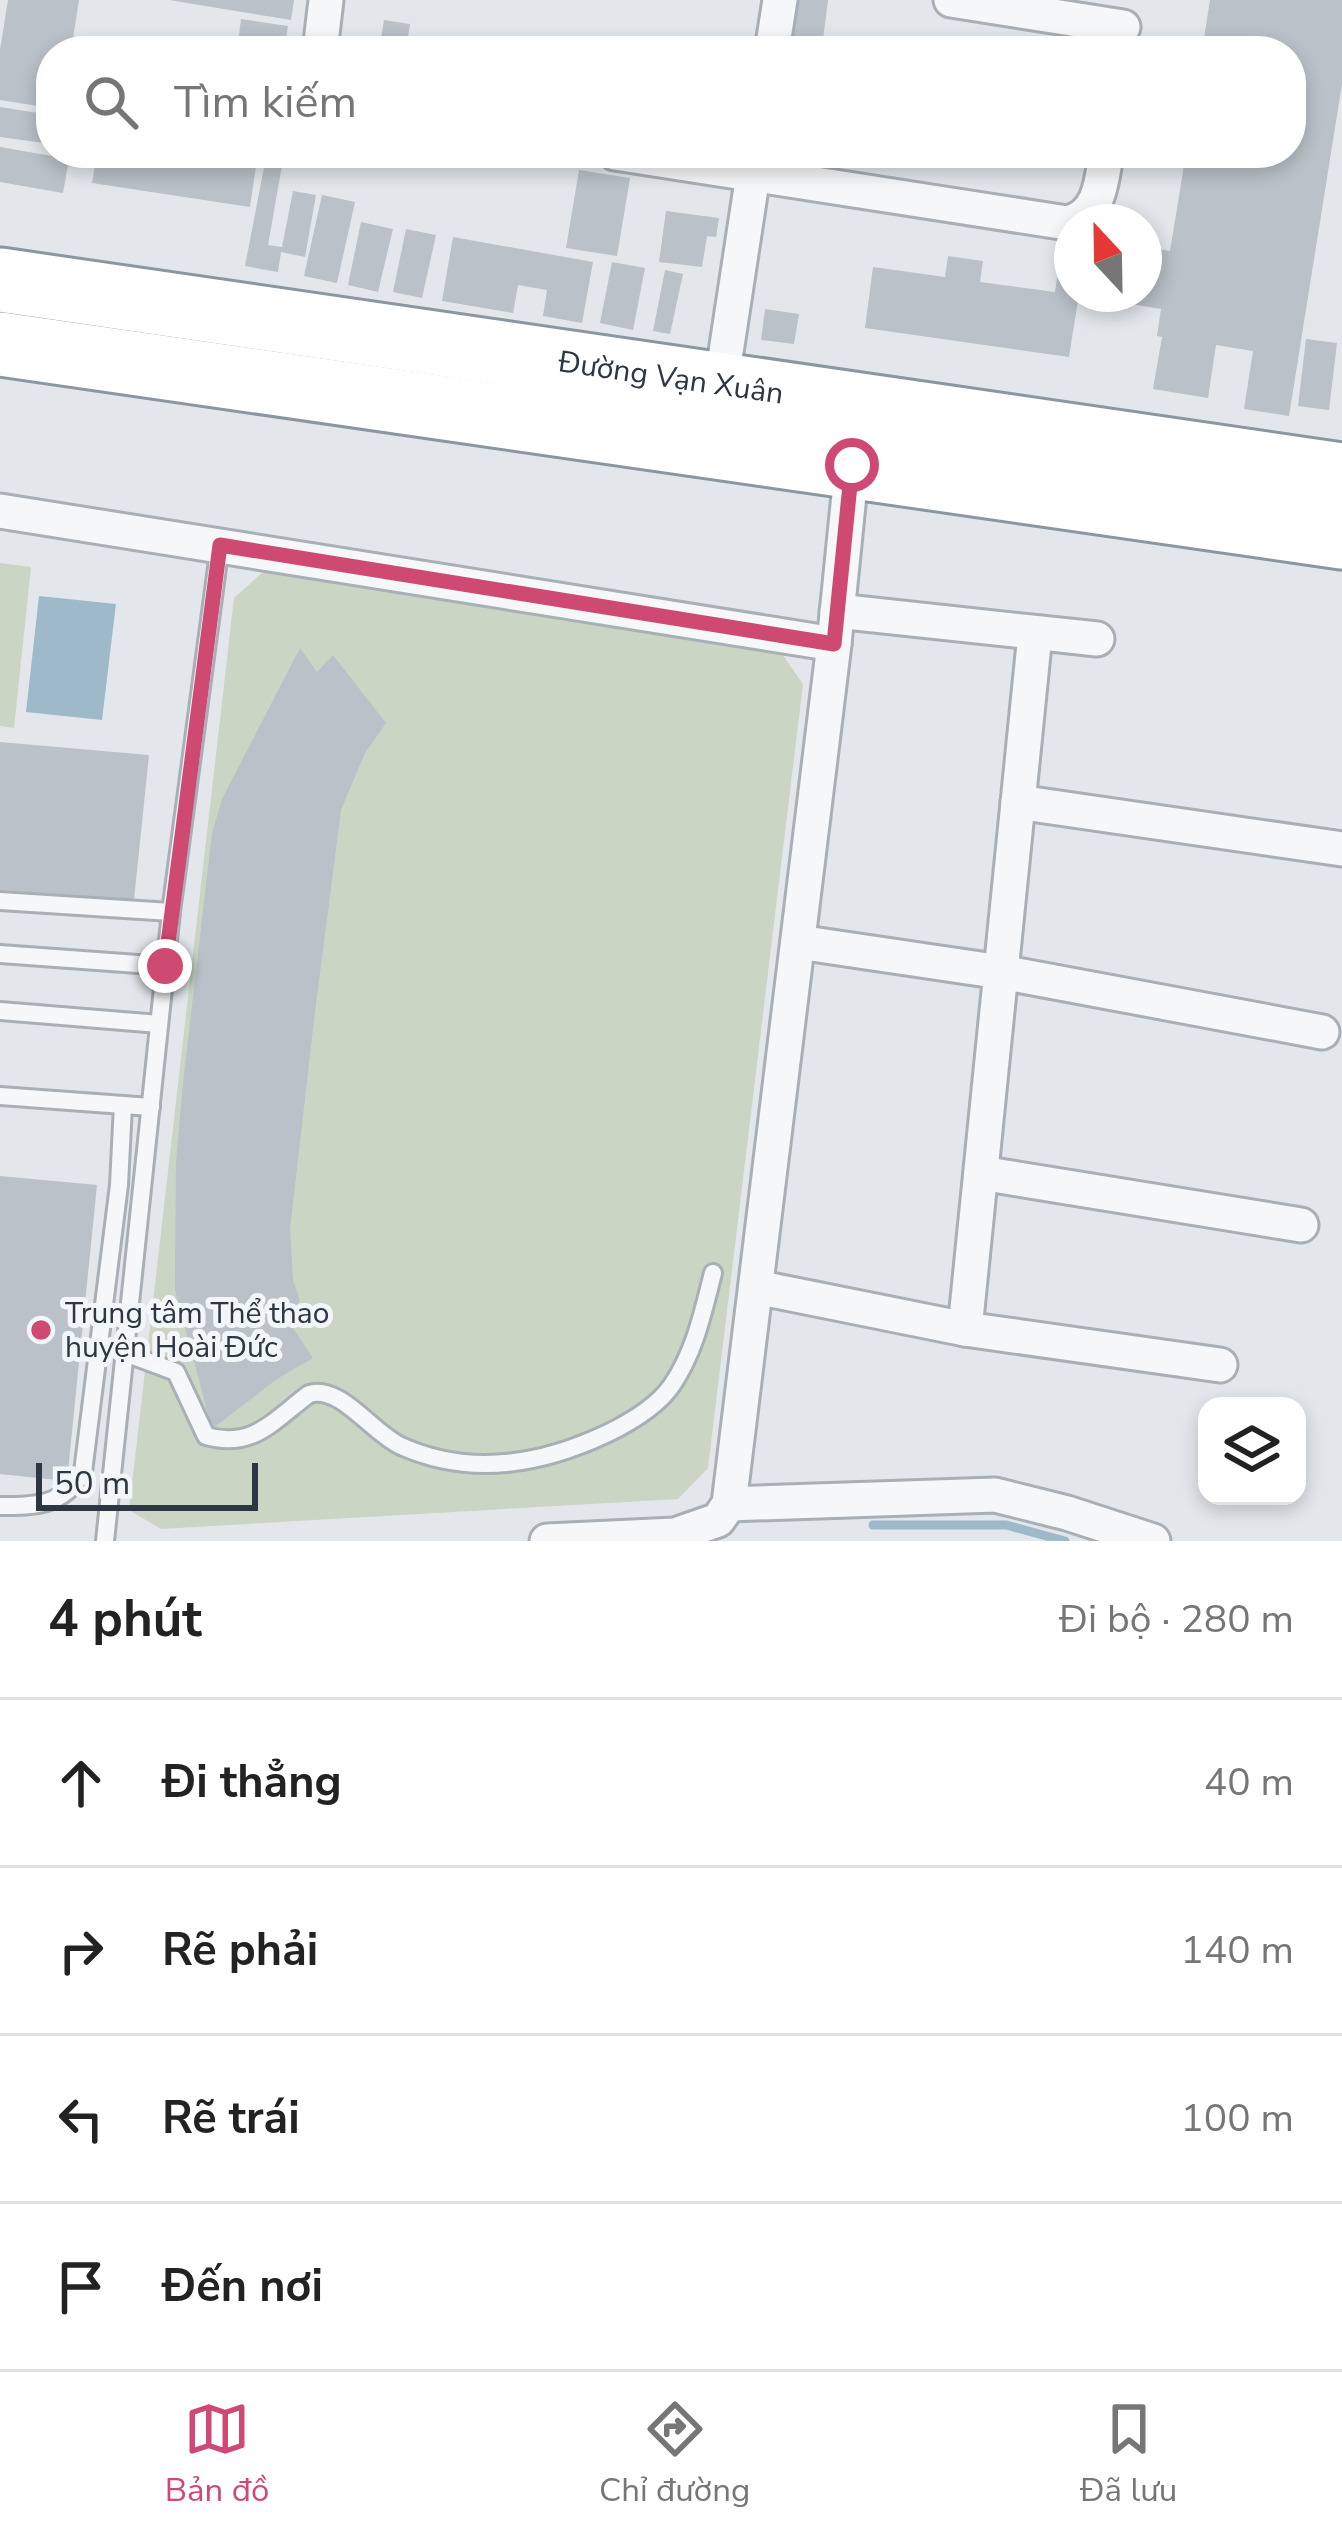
<!DOCTYPE html>
<html lang="vi">
<head>
<meta charset="utf-8">
<style>
	:root { --surface:#fff; --page:#f2f2f2; --text:#222; --muted:#767676; --line:#e0e0e0; --accent:#ce4a72 }
	body { margin:0; font-family:"Nunito Sans",sans-serif; background:var(--page); color:var(--text) }
	.controls { position:absolute; right:36px; bottom:36px; display:grid; overflow:hidden; border-radius:24px; box-shadow:0 6px 18px #0003 }
	.controls button { width:108px; height:108px; display:grid; place-items:center; padding:0; border:0; border-bottom:3px solid var(--line); background:var(--surface); color:var(--text); font:60px sans-serif }
	.compass { position:absolute; left:1054px; top:204px; width:108px; height:108px; border-radius:50%; background:var(--surface); box-shadow:0 6px 18px #0003; rotate:338deg }
	.scale { position:absolute; left:36px; bottom:30px; width:222px; box-sizing:border-box; padding-left:12px; border:6px solid #2b3743; border-top:0; font-size:33px; line-height:42px; white-space:nowrap; color:#2b3743; -webkit-text-stroke:9px #f3f6f8; paint-order:stroke }
	.stop { position:absolute; width:36px; height:36px; margin:-27px; border:9px solid #ce4a72; border-radius:50%; background:#fff }
	.stop.end { background:#ce4a72; border-color:#fff; box-shadow:0 3px 12px #0008 }
	.list { margin:0; padding:0; list-style:none }
	h2 { display:flex; justify-content:space-between; align-items:center; height:156px; margin:0; padding:0 48px; font-size:51px }
	h2 small { font-size:39px; font-weight:400; color:var(--muted) }
	.list li { display:grid; grid-template-columns:78px 1fr auto; gap:36px; align-items:center; box-sizing:border-box; height:168px; padding:0 48px; border-top:3px solid var(--line) }
	.list b { display:block; font-size:45px; white-space:nowrap }
	.list em { font-size:39px; font-style:normal; color:var(--muted) }
	.icon { flex:none; width:66px; height:66px; fill:none; stroke:currentColor; stroke-width:2; stroke-linecap:round; stroke-linejoin:round }
	.map { position:relative; flex:none; width:1342px; height:1541px; overflow:hidden }
	.search { position:absolute; background:var(--surface); box-shadow:0 6px 18px #0003; left:36px; right:36px; top:36px; height:132px; display:flex; align-items:center; gap:30px; box-sizing:border-box; padding:0 42px; border-radius:48px; color:var(--muted); font-size:45px }
	.sheet { height:828px; background:var(--surface) }
	nav { display:flex; justify-content:space-around; align-items:center; box-sizing:border-box; height:168px; border-top:3px solid var(--line); background:var(--surface); font-size:33px; color:var(--muted) }
	nav a { display:grid; justify-items:center; gap:6px }
	nav .on { color:var(--accent) }
	.map>svg:first-child { display:block }
</style>
</head>
<body>
<div class="map">
<svg width="1342" height="1541" viewBox="0 0 1342 1541">
	<rect width="100%" height="100%" fill="#e3e7eb"/>
	<g fill="#cbd5c4">
		<path d="M0,563L31,567L14,728L0,726Z"/>
		<path d="M263,572L780,651L803,684L708,1468L678,1499L161,1529L129,1510L234,598Z"/>
	</g>
	<path fill="#9ebaca" d="M39,596L116,604L102,720L26,712Z"/>
	<g fill="none" stroke-linecap="round" stroke-linejoin="round">
		<path stroke="#9ebaca" stroke-width="9" d="M873,1525H1006L1065,1541"/>
	</g>
	<g fill="#bac1c8">
		<path d="M8,0H79L71,51H51V108L0,100V50Z"/>
		<path d="M169,0H294L291,20Z"/>
		<path d="M798,0H828L823,40L806,37L804,51H784L790,7Z"/>
		<path d="M1210,0H1342V84L1289,416L1244,409L1253,351L1216,345L1208,398L1153,389L1162,337L1157,336L1161,309L1118,302L1119,294H1144V247L1170,251L1186,153H1291V51H1202Z"/>
		<path d="M241,19L288,26L284,51H237Z"/>
		<path d="M384,20L410,24L406,51H379Z"/>
		<path d="M0,107L51,115V144L0,137Z"/>
		<path d="M0,147L69,159L63,193L0,182Z"/>
		<path d="M97,153H258L250,207L92,183Z"/>
		<path d="M266,157L283,160L268,245L282,247L293,191L316,195L305,257L281,252L278,272L245,266Z"/>
		<path d="M579,170L630,178L617,256L566,248Z"/>
		<path d="M322,195L355,202L337,283L304,276Z"/>
		<path d="M666,211L719,218L716,237L707,236L702,267L659,262Z"/>
		<path d="M361,222L393,229L378,292L348,285Z"/>
		<path d="M406,229L436,235L422,298L393,292Z"/>
		<path d="M453,237L593,262L582,323L543,316L547,290L518,285L513,313L442,301Z"/>
		<path d="M1063,239L1072,240V294H1079L1069,357L865,328L873,267L945,277L948,256L983,261L980,282L1055,292Z"/>
		<path d="M612,262L645,268L633,330L600,323Z"/>
		<path d="M665,270L683,274L670,334L653,331Z"/>
		<path d="M765,309L799,314L794,344L761,340Z"/>
		<path d="M1306,339L1337,343L1329,410L1298,406Z"/>
		<path d="M300,648L317,672L333,655L386,723L365,753L341,810L314,1020L290,1229L293,1280L300,1301L290,1311L291,1325L313,1358L277,1379L212,1429L175,1290L176,1163L183,1083L212,833L222,799Z"/>
		<path d="M0,742L149,755L134,900L0,890Z"/>
		<path d="M0,1176L97,1185L67,1481L0,1474Z"/>
	</g>
	<g fill="none" stroke-linecap="round" stroke-linejoin="round">
		<g stroke="#a8afb5" stroke-width="22">
			<g id="lane">
				<path d="M0,901L171,912"/>
				<path d="M0,954L165,966"/>
				<path d="M0,1011L159,1024"/>
				<path d="M0,1096L151,1107"/>
				<path d="M125,1353L176,1372L206,1436C253,1449 273,1421 309,1394C340,1384 372,1433 401,1446C470,1477 540,1465 606,1434C629,1423 657,1407 672,1385C695,1351 703,1312 713,1273"/>
				<path d="M0,1506C36,1506 63,1506 83,1472L119,1185L123,1105"/>
				<path d="M105,1541L171,912L220,545"/>
			</g>
		</g>
		<g stroke="#a8afb5" stroke-width="39">
			<g id="street">
				<path d="M951,0L1123,27"/>
				<path d="M320,51L326,0"/>
				<path d="M772,51L780,0"/>
				<path d="M615,153L1067,223C1099,217 1102,182 1106,153"/>
				<path d="M721,385L756,155"/>
				<path d="M0,511L834,644"/>
				<path d="M837,611L1097,639"/>
				<path d="M1018,802L1342,849"/>
				<path d="M798,942L1001,972L1322,1032"/>
				<path d="M981,1173L1301,1225"/>
				<path d="M756,1287L965,1329L1220,1365"/>
				<path d="M965,1329L1035,634"/>
				<path d="M729,1504L995,1495L1067,1513L1153,1541"/>
				<path d="M547,1541L675,1535L718,1520L729,1504L834,644L852,465"/>
			</g>
		</g>
		<g stroke="#8a97a1" stroke-width="69">
			<g id="highway">
				<path id="s1" d="M0,280L1342,475"/>
				<path d="M0,344L1342,537"/>
			</g>
		</g>
		<use href="#lane" stroke="#f6f7f9" stroke-width="16"/>
		<use href="#street" stroke="#f6f7f9" stroke-width="33"/>
		<use href="#highway" stroke="#fff" stroke-width="63"/>
	</g>
	<g fill="none" stroke-linecap="round" stroke-linejoin="round">
		<path stroke="#ce4a72" stroke-width="15" d="M165,966L220,545L834,644L852,465"/>
	</g>
	<circle fill="#ce4a72" stroke="#f3f6f8" stroke-width="4.5" cx="41" cy="1330" r="12"/>
	<g text-anchor="middle" dominant-baseline="central" stroke-width="10" stroke-linejoin="round" paint-order="stroke">
		<g font-size="30" fill="#2b3743" stroke="#f3f6f8">
			<text stroke="none"><textPath href="#s1" startOffset="678">Đường Vạn Xuân</textPath></text>
		</g>
		<g font-size="30" fill="#2b3743" stroke="#f3f6f8" text-anchor="start">
			<text x="65" y="1313">Trung tâm Thể thao<tspan x="65" dy="34">huyện Hoài Đức</tspan></text>
		</g>
	</g>
</svg>
<div class="controls">
<button><svg class="icon" aria-label="layers" viewBox="0 0 24 24"><path d="M12 4l9 5-9 5-9-5zM3 14l9 5 9-5"/></svg></button>
</div>
<svg class="compass" viewBox="-18 -18 36 36"><path d="M0-13l5 13h-10z" fill="#e53935"/><path d="M0 13l5-13h-10z" fill="#767676"/></svg>
<div class="scale">50 m</div>
<div class="stop" style="left:852px;top:465px"></div>
<div class="stop end" style="left:165px;top:966px"></div>
<div class="search"><svg class="icon" aria-label="search" viewBox="0 0 24 24"><circle cx="10" cy="10" r="6"/><path d="M15 15l6 6"/></svg>Tìm kiếm</div>
</div>
<section class="sheet">
<h2>4 phút<small>Đi bộ · 280 m</small></h2>
<ul class="list">
<li><svg class="icon" aria-label="ahead" viewBox="0 0 24 24"><path d="M12 20V5M6 11l6-6 6 6"/></svg><div><b>Đi thẳng</b></div><em>40 m</em></li>
<li><svg class="icon" aria-label="right" viewBox="0 0 24 24"><path d="M7 20v-9h11M14 6l5 5-5 5"/></svg><div><b>Rẽ phải</b></div><em>140 m</em></li>
<li><svg class="icon" aria-label="left" viewBox="0 0 24 24"><path d="M17 20v-9H6M10 6l-5 5 5 5"/></svg><div><b>Rẽ trái</b></div><em>100 m</em></li>
<li><svg class="icon" aria-label="arrive" viewBox="0 0 24 24"><path d="M6 21V4h12l-3 4 3 4H6"/></svg><div><b>Đến nơi</b></div></li>
</ul>
</section>
<nav>
<a class="on"><svg class="icon" aria-label="map" viewBox="0 0 24 24"><path d="M3 6l6-2 6 2 6-2v14l-6 2-6-2-6 2zM9 4v14M15 6v14"/></svg>Bản đồ</a>
<a><svg class="icon" aria-label="directions" viewBox="0 0 24 24"><path d="M12 3l9 9-9 9-9-9zM9 14v-3h6M13 9l2 2-2 2"/></svg>Chỉ đường</a>
<a><svg class="icon" aria-label="saved" viewBox="0 0 24 24"><path d="M7 4h10v16l-5-4-5 4z"/></svg>Đã lưu</a>
</nav>
</body>
</html>
